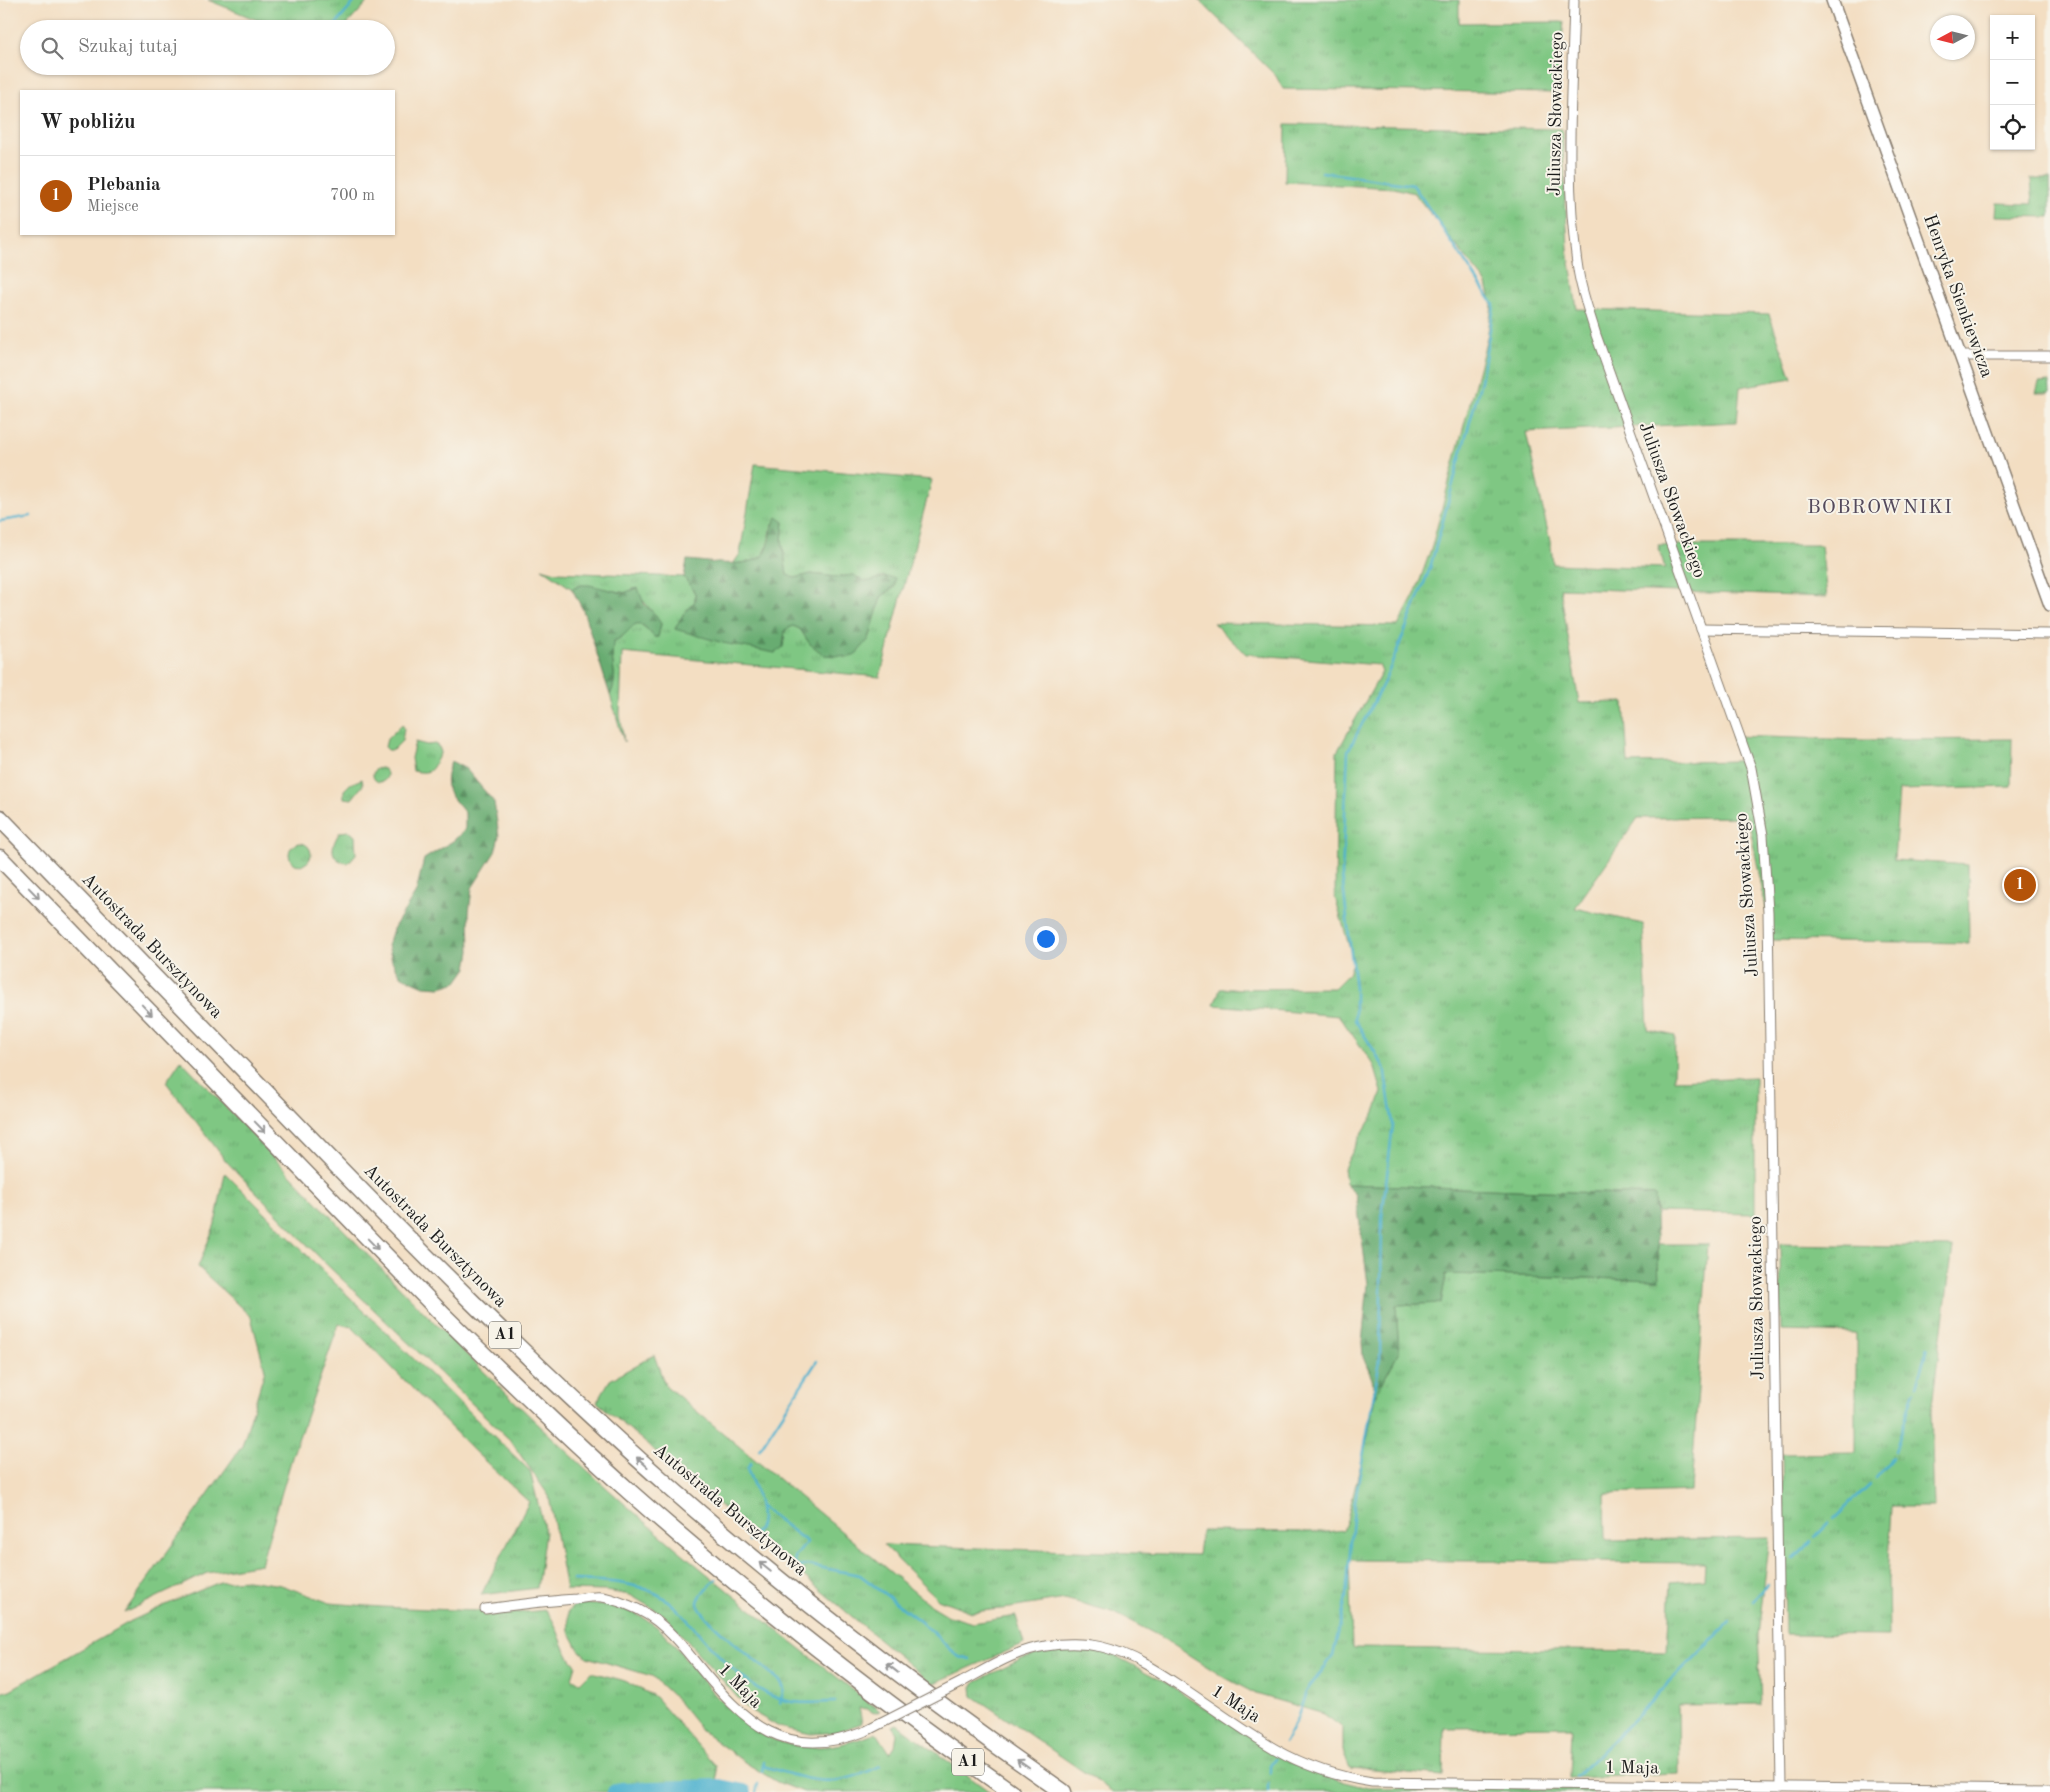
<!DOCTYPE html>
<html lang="pl">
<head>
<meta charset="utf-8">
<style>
	:root { --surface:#fff; --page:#f6f6f6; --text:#222; --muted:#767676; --line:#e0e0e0; --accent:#b45309 }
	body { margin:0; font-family:"Old Standard TT",serif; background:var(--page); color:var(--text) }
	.controls { position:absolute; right:15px; top:15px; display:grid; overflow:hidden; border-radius:0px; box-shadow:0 1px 4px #0004 }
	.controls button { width:45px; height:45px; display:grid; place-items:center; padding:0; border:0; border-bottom:1px solid var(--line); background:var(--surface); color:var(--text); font:25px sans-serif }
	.compass { position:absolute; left:1930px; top:15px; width:45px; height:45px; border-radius:50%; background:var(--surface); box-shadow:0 1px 4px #0004; rotate:263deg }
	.you { position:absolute; left:1045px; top:938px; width:18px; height:18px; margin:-12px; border:4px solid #fff; border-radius:50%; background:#1a73e8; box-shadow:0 0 0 8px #1a73e833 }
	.badge { display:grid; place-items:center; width:32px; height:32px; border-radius:50%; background:var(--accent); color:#fff; font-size:16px; font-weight:700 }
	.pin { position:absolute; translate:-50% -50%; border:2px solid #fff; box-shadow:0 1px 5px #0006 }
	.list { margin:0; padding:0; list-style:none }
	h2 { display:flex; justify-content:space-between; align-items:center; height:65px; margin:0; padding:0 20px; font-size:21px }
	h2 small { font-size:16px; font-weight:400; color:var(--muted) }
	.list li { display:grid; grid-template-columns:32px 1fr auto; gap:15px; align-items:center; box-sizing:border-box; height:80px; padding:0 20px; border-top:1px solid var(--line) }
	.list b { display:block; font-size:19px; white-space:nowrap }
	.list p { margin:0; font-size:16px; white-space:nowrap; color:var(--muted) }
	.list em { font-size:16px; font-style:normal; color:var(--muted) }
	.icon { flex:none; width:28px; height:28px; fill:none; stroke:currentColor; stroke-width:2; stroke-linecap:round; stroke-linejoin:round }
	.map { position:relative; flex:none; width:2050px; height:1792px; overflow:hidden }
	.search { position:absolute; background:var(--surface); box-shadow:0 1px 4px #0004; left:20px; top:20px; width:375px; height:55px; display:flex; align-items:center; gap:12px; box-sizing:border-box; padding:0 18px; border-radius:28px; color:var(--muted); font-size:19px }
	.panel { position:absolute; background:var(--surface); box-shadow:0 1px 4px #0004; left:20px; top:90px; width:375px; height:145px; border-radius:0px }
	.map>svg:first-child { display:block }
</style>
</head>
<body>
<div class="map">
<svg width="2050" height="1792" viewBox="0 0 2050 1792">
	<defs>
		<pattern id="grass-tufts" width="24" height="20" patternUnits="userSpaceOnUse" patternTransform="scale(1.25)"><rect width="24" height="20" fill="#7fc783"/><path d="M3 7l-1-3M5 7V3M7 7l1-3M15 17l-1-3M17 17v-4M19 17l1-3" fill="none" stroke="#6daa71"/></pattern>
		<pattern id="forest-firs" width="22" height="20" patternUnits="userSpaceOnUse" patternTransform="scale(1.25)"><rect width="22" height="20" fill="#67ac71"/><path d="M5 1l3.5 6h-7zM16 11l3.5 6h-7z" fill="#548b5c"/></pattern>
	</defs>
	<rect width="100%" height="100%" fill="#f7f3e8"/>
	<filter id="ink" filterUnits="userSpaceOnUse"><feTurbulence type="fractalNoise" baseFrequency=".02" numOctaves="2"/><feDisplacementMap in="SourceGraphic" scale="10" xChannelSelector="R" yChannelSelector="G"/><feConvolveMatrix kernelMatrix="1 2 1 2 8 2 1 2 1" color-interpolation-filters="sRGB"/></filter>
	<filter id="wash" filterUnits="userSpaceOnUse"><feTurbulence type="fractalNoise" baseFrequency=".0096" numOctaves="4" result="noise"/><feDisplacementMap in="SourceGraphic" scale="20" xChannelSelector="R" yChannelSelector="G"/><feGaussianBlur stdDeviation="1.12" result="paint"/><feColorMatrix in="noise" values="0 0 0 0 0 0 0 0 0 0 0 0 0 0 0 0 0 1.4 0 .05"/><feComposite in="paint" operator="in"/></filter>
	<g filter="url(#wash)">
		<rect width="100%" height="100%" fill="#f3dec2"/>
		<g fill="url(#grass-tufts)" stroke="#4e7250" fill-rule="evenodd">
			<path d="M208,0H366V4L343,29H279Z"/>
			<path d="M1199,0H1459V23L1564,22L1556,93L1283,89L1276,76Z"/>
			<path d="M1286,124L1562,129L1568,249L1577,309L1769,314L1792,378L1740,387L1737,422L1526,432L1551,546L1553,564L1665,568L1658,545H1821L1827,597L1560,588L1579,703L1624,702L1628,763L1738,761L1732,736L1863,740L2012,739L2011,787L1899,790L1894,860L1968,865L1969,943L1772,940L1748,817L1638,818L1575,908L1643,924L1648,1030L1675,1036L1674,1080L1755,1077V1214L1657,1212L1654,1195L1346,1184L1344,1168L1360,1137L1375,1112L1382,1092L1374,1065L1339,1016L1214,1005L1220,989L1334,988L1348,974L1353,960L1335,897L1337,752L1382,672L1379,665L1246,654L1213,623L1398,626L1415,594L1432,546L1487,338L1492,305L1487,284L1414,193L1394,188L1285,182Z"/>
			<path d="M2031,179H2050V217L1996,216L1997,203L2033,204Z"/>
			<path d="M2049,382L2050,393H2036L2039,383Z"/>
			<path d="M755,464L932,480L880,677L622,653L620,714L624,742L610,695C620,675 608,661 614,641C635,633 631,609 654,637H658L661,624C653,611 642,601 634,588L627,593L581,585L572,589L542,568L556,572L684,577L695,593V601L684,613L675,629L783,647L785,630L793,626L800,629L810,644L869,639L881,597L895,587L884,576C871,581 866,586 854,575L837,577L811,574L795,578L787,575L782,540L784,522L772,525C765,557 767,560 733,564L740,554Z"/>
			<path d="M402,724L404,728L402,741L393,750H388L385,747L387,739Z"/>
			<path d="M415,742L427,745L435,744L439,747L441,752C431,769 434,775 413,771L411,758Z"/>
			<circle cx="380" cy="775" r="7"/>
			<path d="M362,779L363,785L352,799L344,798V790L350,784Z"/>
			<path d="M349,831L355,836L356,854L348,863C328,860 331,845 340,832Z"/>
			<circle cx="300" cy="854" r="11"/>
			<path d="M181,1060C314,1199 446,1340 587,1470C680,1556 781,1633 880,1711L874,1713L867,1709L859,1708L862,1723L837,1732L811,1734L779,1727L748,1709L664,1615L630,1595L605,1591L566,1590L549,1496L510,1440L323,1261L226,1161L166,1082Z"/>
			<path d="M225,1173L336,1284L530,1471L545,1532L537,1588L481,1595L529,1502L473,1450L352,1327L339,1324L293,1454L261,1564L207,1573L124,1613L242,1446L265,1370L251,1317L198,1267L215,1224Z"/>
			<path d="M1658,1244H1708L1691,1491L1605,1494L1606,1540L1770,1538L1758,1634L1761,1704L1678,1705L1679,1774L1569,1778L1571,1727L1444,1728L1443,1776L1350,1768L1343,1751V1728L1324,1714L1256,1694L1222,1676L1159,1636L1113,1612L1065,1599L1010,1608L972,1612L938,1599L883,1545L1198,1555L1201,1531L1326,1532L1343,1530L1347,1520L1369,1431L1375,1396L1399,1352L1396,1305L1441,1303L1446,1274L1658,1280ZM1349,1560L1705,1563L1704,1579L1671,1582L1667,1651L1352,1648Z"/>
			<path d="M1780,1244L1953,1247L1931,1411L1934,1507H1892L1888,1579L1889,1636L1785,1635L1782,1454L1856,1453V1333L1781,1331Z"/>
			<path d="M654,1355L665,1385L929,1604L949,1616L973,1623L1016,1616L1024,1644L932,1684L597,1402L610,1380Z"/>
			<path d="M247,1580L281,1585L330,1603L381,1607L479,1611L487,1616L546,1610C560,1627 560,1649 576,1665L572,1678L580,1683L591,1672L622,1680L654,1696L716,1766L719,1792H0V1693L10,1690L131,1621L179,1599L220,1582Z"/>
			<path d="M575,1604C599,1604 621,1606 642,1617C664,1628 680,1652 695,1671C749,1739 791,1766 877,1733L890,1753L895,1746L897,1733L892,1726L897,1724L990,1792H804L777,1782L746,1763L702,1731L675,1698L652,1676L587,1657L579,1650L569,1631L568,1612Z"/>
			<path d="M1082,1648L1114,1655L1168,1684L1288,1761L1324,1777L1368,1788L1468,1787L1651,1790V1792H1113L973,1696L972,1687L977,1681L1022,1659L1048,1651Z"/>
		</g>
		<g fill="url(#forest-firs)" stroke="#426446">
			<path d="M777,517L784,522L782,540L787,575L795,578L811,574L837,577L854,575C870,589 875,574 895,578V586L881,597L869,639L857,653L850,657L824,655L810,644L800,629L793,626L785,630L783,647L775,653L723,643L675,629L684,613L695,601V593L684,577L687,560C705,561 757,571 766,551C772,540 770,528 777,517Z"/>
			<path d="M581,585H589L623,593L638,588L644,604L654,613L661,624L658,637H654C632,609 635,633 614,641C608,661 620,675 610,695L583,610L572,589Z"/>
			<path d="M451,761L466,769L494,802L499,836L495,852L472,888L469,913L470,951L467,968L457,982L441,987L424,986L401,976L392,961L388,945L393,929L416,892L424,859L453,841L465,830V813C448,792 441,789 451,761Z"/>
			<path d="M1346,1184L1655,1195L1659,1280L1446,1274L1441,1303L1396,1305L1399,1352L1375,1396L1372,1379L1363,1357L1362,1342L1368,1284L1356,1195Z"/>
		</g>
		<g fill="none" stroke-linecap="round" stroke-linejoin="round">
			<g stroke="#50b2cf" stroke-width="2.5">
				<path d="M332,29L356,0"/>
				<path d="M0,521L31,516"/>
				<path d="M1916,1385L1928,1347"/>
				<path d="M759,1450L817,1361"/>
				<path d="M1895,1452L1914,1391"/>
				<path d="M1875,1479L1893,1458"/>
				<path d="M760,1506L807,1542L795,1557V1564L799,1567L807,1565L860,1575L921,1622L959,1657L970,1660"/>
				<path d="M1834,1519L1870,1484"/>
				<path d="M1814,1538L1829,1523"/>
				<path d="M748,1541C751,1537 756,1533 758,1529C767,1514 753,1484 747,1469L751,1463"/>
				<path d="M1794,1559L1810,1543"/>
				<path d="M716,1579C711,1585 698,1595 698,1603C698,1618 767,1669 781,1682L784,1689L780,1703"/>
				<path d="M573,1580C601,1581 629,1581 655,1593C672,1601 685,1617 697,1631C720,1658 756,1698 793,1702C806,1704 821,1702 835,1702"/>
				<path d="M1753,1600L1768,1585"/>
				<path d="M1285,1742L1297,1719L1306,1692L1333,1656L1346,1597L1354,1507L1380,1360L1382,1217L1393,1124L1384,1067L1355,1020V988L1342,875L1348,751L1386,678L1430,568L1481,381L1494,305L1413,185L1322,172"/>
				<path d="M763,1766C812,1781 832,1790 880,1766"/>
				<path d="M762,1771L764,1762"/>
				<path d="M1270,1774V1766L1275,1759"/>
				<path d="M1576,1777L1730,1622"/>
				<path d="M756,1792L758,1784"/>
				<path d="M1269,1792V1784"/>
			</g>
			<path stroke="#50b2cf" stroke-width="16" d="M615,1792L621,1790L719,1787L744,1792"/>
		</g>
	</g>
	<g filter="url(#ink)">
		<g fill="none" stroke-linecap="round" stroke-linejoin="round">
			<g stroke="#887d6f" stroke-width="11">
				<g id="minor">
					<path d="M1574,0C1572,90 1564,180 1578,269C1581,291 1590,314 1596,335L1751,768L1763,835L1768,912L1781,1787"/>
					<path d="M1961,356H2050"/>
					<path d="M1701,629L2050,634"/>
					<path d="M485,1609C515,1605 545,1601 576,1599C584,1598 594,1596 602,1597C610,1598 620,1602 628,1605C658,1616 677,1639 696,1663C745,1723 785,1763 866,1731"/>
					<path d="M962,1682C988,1668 1016,1650 1046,1646C1064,1643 1084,1643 1102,1647C1131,1654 1156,1670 1180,1686C1212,1707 1242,1730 1275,1749C1305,1766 1338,1777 1372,1782L2050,1790"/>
				</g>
			</g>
			<g stroke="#887d6f" stroke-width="14">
				<path id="tertiary" d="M1832,0L2050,605"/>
			</g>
			<g stroke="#887d6f" stroke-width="19">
				<g id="motorway">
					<path d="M0,818C94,916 189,1013 283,1110C409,1241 537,1370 673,1490C797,1599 928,1698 1063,1792"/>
					<path d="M0,858L444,1316C505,1376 567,1436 631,1493C752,1600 879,1699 1011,1792"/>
				</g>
			</g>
			<use href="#minor" stroke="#fff" stroke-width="9"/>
			<use href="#tertiary" stroke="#fff" stroke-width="11"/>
			<use href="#motorway" stroke="#fff" stroke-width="16"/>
			<g stroke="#887d6f" stroke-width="11" stroke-linecap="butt">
				<path id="minor-bridge" d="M866,1731L962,1682"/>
			</g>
			<use href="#minor-bridge" stroke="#fff" stroke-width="9"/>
		</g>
		<defs><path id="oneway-shaft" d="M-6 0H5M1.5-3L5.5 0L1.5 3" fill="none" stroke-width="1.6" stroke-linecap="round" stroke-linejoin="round" transform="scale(1.25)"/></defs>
		<g stroke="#999">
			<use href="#oneway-shaft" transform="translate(34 893) rotate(46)"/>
			<use href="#oneway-shaft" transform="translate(147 1010) rotate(46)"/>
			<use href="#oneway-shaft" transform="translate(260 1127) rotate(46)"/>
			<use href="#oneway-shaft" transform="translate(373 1244) rotate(46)"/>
			<use href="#oneway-shaft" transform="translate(642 1462) rotate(-138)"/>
			<use href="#oneway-shaft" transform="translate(765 1567) rotate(-141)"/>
			<use href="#oneway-shaft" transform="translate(892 1668) rotate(-142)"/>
			<use href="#oneway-shaft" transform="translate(1023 1764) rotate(-145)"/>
		</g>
	</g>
	<g text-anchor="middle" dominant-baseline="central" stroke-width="4" stroke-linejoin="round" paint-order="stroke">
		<g fill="#f7f3e8" stroke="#5e5c59" stroke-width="1">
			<rect x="489" y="1321.5" width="32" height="27" rx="4"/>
			<rect x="952" y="1748.5" width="32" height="27" rx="4"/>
		</g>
		<g font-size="16" font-weight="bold" fill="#1c1c1c">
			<text x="505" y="1335">A1</text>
			<text x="968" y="1762">A1</text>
		</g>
		<g font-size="18" fill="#1c1c1c" stroke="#f7f3e8">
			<text transform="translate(1556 114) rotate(-89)">Juliusza Słowackiego</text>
			<text transform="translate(1958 296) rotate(70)">Henryka Sienkiewicza</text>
			<text transform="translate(1672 500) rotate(70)">Juliusza Słowackiego</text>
			<text transform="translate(1747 895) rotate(-94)">Juliusza Słowackiego</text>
			<text transform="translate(152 946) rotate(46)">Autostrada Bursztynowa</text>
			<text transform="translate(435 1236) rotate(45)">Autostrada Bursztynowa</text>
			<text transform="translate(1757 1298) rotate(-91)">Juliusza Słowackiego</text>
			<text transform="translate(730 1510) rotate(40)">Autostrada Bursztynowa</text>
			<text transform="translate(740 1686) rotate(46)">1 Maja</text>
			<text transform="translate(1236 1704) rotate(33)">1 Maja</text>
			<text transform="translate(1632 1768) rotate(1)">1 Maja</text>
		</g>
		<g font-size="20" letter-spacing="1" fill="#544a5c" stroke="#f7f3e8">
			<text x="1880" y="508">BOBROWNIKI</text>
		</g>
	</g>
</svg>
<div class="controls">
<button>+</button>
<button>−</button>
<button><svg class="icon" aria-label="locate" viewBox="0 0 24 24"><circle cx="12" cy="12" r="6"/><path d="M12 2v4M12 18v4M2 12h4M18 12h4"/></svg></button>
</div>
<svg class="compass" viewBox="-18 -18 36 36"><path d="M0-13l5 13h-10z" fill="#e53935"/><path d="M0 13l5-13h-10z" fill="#767676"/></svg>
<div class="you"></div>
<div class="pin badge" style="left:2020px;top:885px">1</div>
<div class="search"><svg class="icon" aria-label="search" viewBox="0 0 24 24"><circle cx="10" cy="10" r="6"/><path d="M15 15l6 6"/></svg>Szukaj tutaj</div>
<section class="panel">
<h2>W pobliżu<small></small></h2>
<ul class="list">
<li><span class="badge">1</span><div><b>Plebania</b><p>Miejsce</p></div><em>700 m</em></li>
</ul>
</section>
</div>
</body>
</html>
